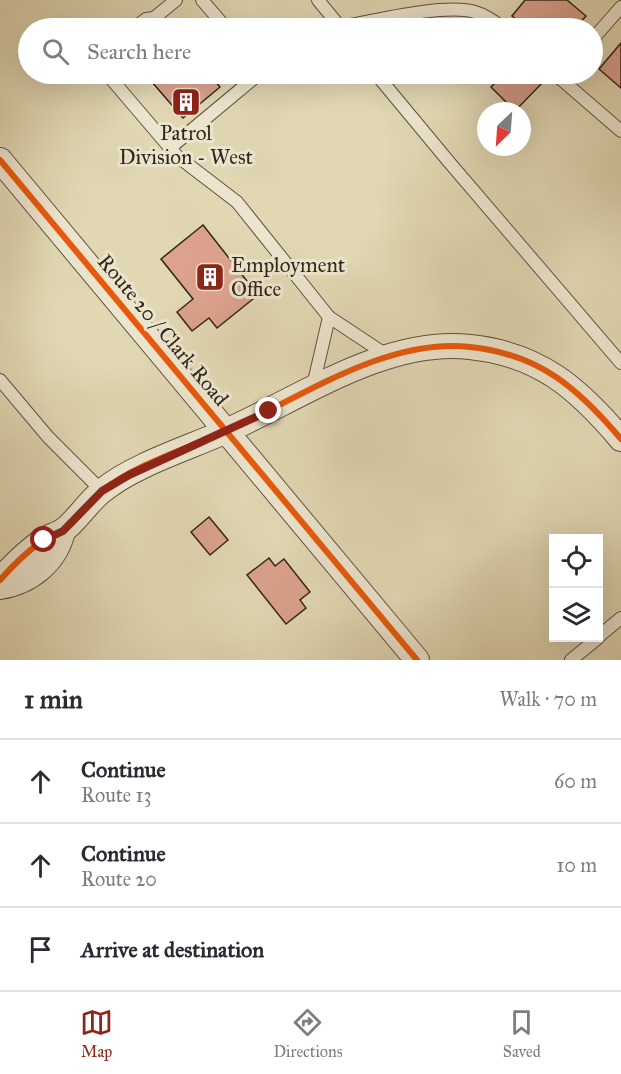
<!DOCTYPE html>
<html lang="en">
<head>
<meta charset="utf-8">
<style>
	:root { --surface:#fff; --page:#f2f2f3; --text:#2b2b33; --muted:#7c7c81; --line:#e1e1e2; --accent:#8f2418 }
	body { margin:0; font-family:"IM FELL Great Primer",serif; background:var(--page); color:var(--text) }
	.controls { position:absolute; right:18px; bottom:18px; display:grid; overflow:hidden; border-radius:0px; box-shadow:0 6px 24px #0002 }
	.controls button { width:54px; height:54px; display:grid; place-items:center; padding:0; border:0; border-bottom:2px solid var(--line); background:var(--surface); color:var(--text); font:30px sans-serif }
	.compass { position:absolute; left:477px; top:102px; width:54px; height:54px; border-radius:50%; background:var(--surface); box-shadow:0 6px 24px #0002; rotate:205deg }
	.stop { position:absolute; width:18px; height:18px; margin:-14px; border:4px solid #8f2418; border-radius:50%; background:#fff }
	.stop.end { background:#8f2418; border-color:#fff; box-shadow:0 2px 6px #0008 }
	.list { margin:0; padding:0; list-style:none }
	h2 { display:flex; justify-content:space-between; align-items:center; height:78px; margin:0; padding:0 24px; font-size:26px }
	h2 small { font-size:20px; font-weight:400; color:var(--muted) }
	.list li { display:grid; grid-template-columns:39px 1fr auto; gap:18px; align-items:center; box-sizing:border-box; height:84px; padding:0 24px; border-top:2px solid var(--line) }
	.list b { display:block; font-size:22px; white-space:nowrap }
	.list p { margin:0; font-size:20px; white-space:nowrap; color:var(--muted) }
	.list em { font-size:20px; font-style:normal; color:var(--muted) }
	.icon { flex:none; width:33px; height:33px; fill:none; stroke:currentColor; stroke-width:2; stroke-linecap:round; stroke-linejoin:round }
	.map { position:relative; flex:none; width:621px; height:660px; overflow:hidden }
	.search { position:absolute; background:var(--surface); box-shadow:0 6px 24px #0002; left:18px; right:18px; top:18px; height:66px; display:flex; align-items:center; gap:15px; box-sizing:border-box; padding:0 21px; border-radius:33px; color:var(--muted); font-size:22px }
	.sheet { height:330px; background:var(--surface) }
	nav { display:flex; justify-content:space-around; align-items:center; box-sizing:border-box; height:84px; border-top:2px solid var(--line); background:var(--surface); font-size:16px; color:var(--muted) }
	nav a { display:grid; justify-items:center; gap:3px }
	nav .on { color:var(--accent) }
	.map>svg:first-child { display:block }
</style>
</head>
<body>
<div class="map">
<svg width="621" height="660" viewBox="0 0 621 660">
	<rect width="100%" height="100%" fill="#e1d7b3"/>
	<filter id="stains"><feTurbulence type="fractalNoise" baseFrequency=".00333" numOctaves="4"/><feColorMatrix values="0 0 0 0 .2 0 0 0 0 .09 0 0 0 0 .02 0 0 0 .5 -.17"/></filter>
	<radialGradient id="worn" r=".72"><stop offset=".6" stop-color="#630" stop-opacity="0"/><stop offset="1" stop-color="#630" stop-opacity=".3"/></radialGradient>
	<g fill="#dca28d" stroke="#33251b" stroke-width="1.5">
		<path d="M525,0H567L586,16L575,28H527L512,16Z"/>
		<path d="M621,43V88L599,69Z"/>
		<path d="M145,74H209L220,87L183,118Z"/>
		<path d="M504,74H533L543,82L515,111L491,87Z"/>
		<path d="M203,225L258,295L217,328L209,318L192,331L177,312L193,299L161,259Z"/>
		<path d="M209,517L228,540L210,555L191,532Z"/>
		<path d="M269,558L275,566L284,559L310,592L300,600L306,608L286,624L247,575Z"/>
	</g>
	<g fill="none" stroke-linecap="round" stroke-linejoin="round">
		<g stroke="#5e5241" stroke-width="14">
			<g id="service">
				<path d="M202,0L226,28"/>
				<path d="M318,0L341,28"/>
				<path d="M340,27C373,21 445,3 475,12C485,15 494,21 503,28"/>
				<path d="M134,28L146,19L154,18"/>
				<path d="M151,28L154,18L176,0"/>
				<path d="M592,40L621,7"/>
				<path d="M107,74L177,156L237,202L329,317"/>
				<path d="M376,74L449,162L621,363"/>
				<path d="M555,74L621,131"/>
				<path d="M170,148L259,74"/>
				<path d="M0,380L48,437L102,491"/>
				<path d="M313,386L329,317L388,356"/>
				<path d="M598,637L621,618"/>
				<path d="M571,660L598,638"/>
			</g>
		</g>
		<g stroke="#5e5241" stroke-width="26">
			<g id="minor">
				<path d="M0,160L417,660"/>
				<path d="M0,580C13,565 27,552 43,540C50,536 58,534 64,530C78,519 88,502 102,491C134,465 186,449 224,432C299,399 386,337 470,347C539,354 578,388 621,439"/>
				<path d="M0,587C30,582 56,562 63,531"/>
			</g>
		</g>
		<use href="#service" stroke="#ece5ce" stroke-width="12"/>
		<use href="#minor" stroke="#ece5ce" stroke-width="24"/>
		<g stroke="#ece5ce" stroke-width="10">
			<g id="cycleway">
				<path d="M0,160L417,660"/>
				<path d="M0,580C13,565 27,552 43,540C50,536 58,534 64,530C78,519 88,502 102,491C134,465 186,449 224,432C299,399 386,337 470,347C539,354 578,388 621,439"/>
			</g>
		</g>
		<use href="#cycleway" stroke="#e8590c" stroke-width="6"/>
	</g>
	<g fill="none" stroke-linecap="round" stroke-linejoin="round">
		<path stroke="#8f2418" stroke-width="8" d="M44,540L63,531L102,491L129,475L269,411"/>
	</g>
	<defs>
		<g id="building-square" transform="scale(1.5)"><rect x="-9" y="-9" width="18" height="18" rx="4" fill="#8f2418" stroke="#ece5ce"/><path d="M-4-6H4V6H1V3H-1V6H-4ZM-2.5-4.3h1.7v1.8h-1.7ZM.8-4.3h1.7v1.8H.8ZM-2.5-1h1.7V.8h-1.7ZM.8-1h1.7V.8H.8Z" fill="#fff"/></g>
	</defs>
	<g fill-rule="evenodd">
		<use href="#building-square" x="186" y="102"/>
		<use href="#building-square" x="210" y="277"/>
	</g>
	<g text-anchor="middle" dominant-baseline="central" stroke-width="6" stroke-linejoin="round" paint-order="stroke">
		<g font-size="21" fill="#33251b" stroke="#ece5ce">
			<text x="186" y="133">Patrol<tspan x="186" dy="24">Division - West</tspan></text>
			<text x="231" y="265" text-anchor="start">Employment<tspan x="231" dy="24">Office</tspan></text>
		</g>
		<g font-size="21" fill="#33251b" stroke="#ece5ce">
			<text transform="translate(163 330) rotate(50)">Route 20 / Clark Road</text>
		</g>
	</g>
	<rect width="100%" height="100%" filter="url(#stains)"/>
	<rect width="100%" height="100%" fill="url(#worn)"/>
</svg>
<div class="controls">
<button><svg class="icon" aria-label="locate" viewBox="0 0 24 24"><circle cx="12" cy="12" r="6"/><path d="M12 2v4M12 18v4M2 12h4M18 12h4"/></svg></button>
<button><svg class="icon" aria-label="layers" viewBox="0 0 24 24"><path d="M12 4l9 5-9 5-9-5zM3 14l9 5 9-5"/></svg></button>
</div>
<svg class="compass" viewBox="-18 -18 36 36"><path d="M0-13l5 13h-10z" fill="#e53935"/><path d="M0 13l5-13h-10z" fill="#7c7c81"/></svg>
<div class="stop" style="left:44px;top:540px"></div>
<div class="stop end" style="left:269px;top:411px"></div>
<div class="search"><svg class="icon" aria-label="search" viewBox="0 0 24 24"><circle cx="10" cy="10" r="6"/><path d="M15 15l6 6"/></svg>Search here</div>
</div>
<section class="sheet">
<h2>1 min<small>Walk · 70 m</small></h2>
<ul class="list">
<li><svg class="icon" aria-label="ahead" viewBox="0 0 24 24"><path d="M12 20V5M6 11l6-6 6 6"/></svg><div><b>Continue</b><p>Route 13</p></div><em>60 m</em></li>
<li><svg class="icon" aria-label="ahead" viewBox="0 0 24 24"><path d="M12 20V5M6 11l6-6 6 6"/></svg><div><b>Continue</b><p>Route 20</p></div><em>10 m</em></li>
<li><svg class="icon" aria-label="arrive" viewBox="0 0 24 24"><path d="M6 21V4h12l-3 4 3 4H6"/></svg><div><b>Arrive at destination</b></div></li>
</ul>
</section>
<nav>
<a class="on"><svg class="icon" aria-label="map" viewBox="0 0 24 24"><path d="M3 6l6-2 6 2 6-2v14l-6 2-6-2-6 2zM9 4v14M15 6v14"/></svg>Map</a>
<a><svg class="icon" aria-label="directions" viewBox="0 0 24 24"><path d="M12 3l9 9-9 9-9-9zM9 14v-3h6M13 9l2 2-2 2"/></svg>Directions</a>
<a><svg class="icon" aria-label="saved" viewBox="0 0 24 24"><path d="M7 4h10v16l-5-4-5 4z"/></svg>Saved</a>
</nav>
</body>
</html>
